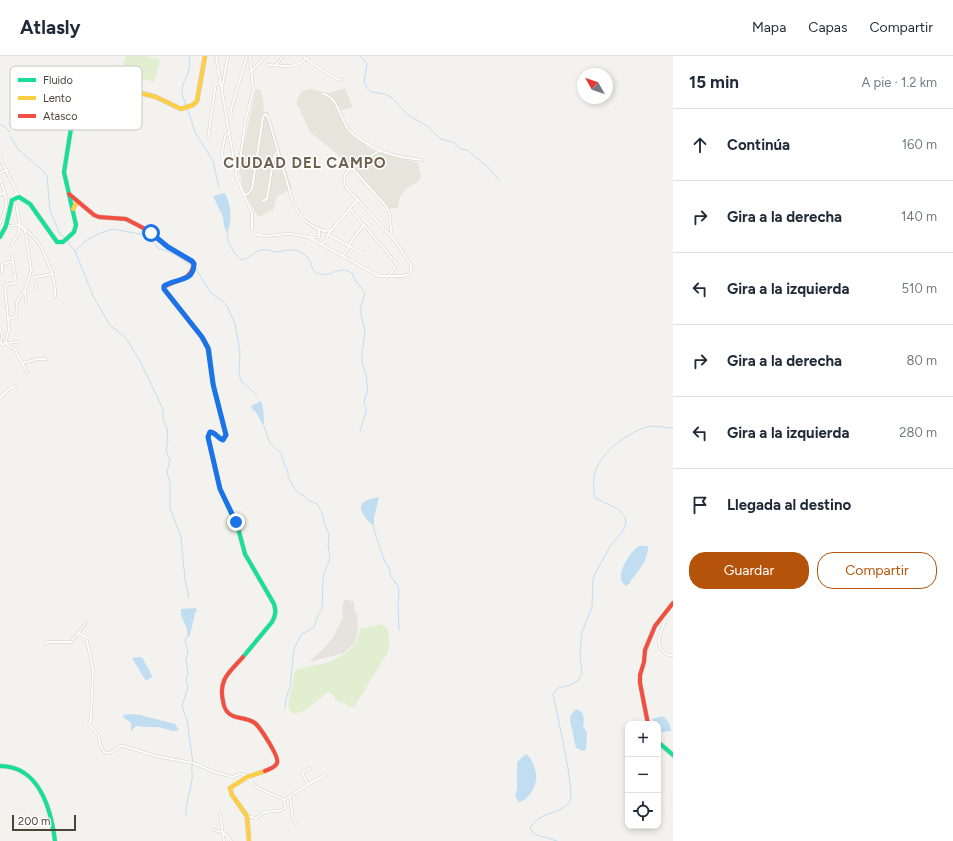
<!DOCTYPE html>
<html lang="es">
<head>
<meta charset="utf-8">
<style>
	:root { --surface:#fff; --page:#f2f2f3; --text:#1f2937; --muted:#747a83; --line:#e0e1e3; --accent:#b45309 }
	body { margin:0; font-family:Figtree,sans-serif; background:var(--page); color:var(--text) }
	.controls { position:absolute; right:12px; bottom:12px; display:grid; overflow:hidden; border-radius:8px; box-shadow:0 2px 6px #0003 }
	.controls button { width:36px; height:36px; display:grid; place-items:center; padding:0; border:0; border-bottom:1px solid var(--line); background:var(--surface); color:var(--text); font:20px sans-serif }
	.compass { position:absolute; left:577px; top:12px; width:36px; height:36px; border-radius:50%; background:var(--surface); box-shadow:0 2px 6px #0003; rotate:310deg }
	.scale { position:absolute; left:12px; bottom:10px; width:64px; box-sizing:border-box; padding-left:4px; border:2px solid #4b4439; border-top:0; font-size:11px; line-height:14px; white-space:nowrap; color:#4b4439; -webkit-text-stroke:3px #fff; paint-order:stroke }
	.stop { position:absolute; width:12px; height:12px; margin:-9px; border:3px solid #1a73e8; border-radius:50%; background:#fff }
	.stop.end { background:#1a73e8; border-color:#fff; box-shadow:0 1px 4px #0008 }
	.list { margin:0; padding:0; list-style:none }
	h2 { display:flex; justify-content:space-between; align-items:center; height:52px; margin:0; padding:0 16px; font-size:17px }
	h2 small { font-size:13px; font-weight:400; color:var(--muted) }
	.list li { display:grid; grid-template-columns:26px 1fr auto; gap:12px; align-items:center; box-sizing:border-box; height:72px; padding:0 16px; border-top:1px solid var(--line) }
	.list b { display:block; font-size:15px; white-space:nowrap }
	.list em { font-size:13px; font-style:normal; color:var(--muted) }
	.actions { display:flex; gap:8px; padding:12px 16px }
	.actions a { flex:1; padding:9px 0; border:1px solid var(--accent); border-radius:16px; text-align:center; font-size:14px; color:var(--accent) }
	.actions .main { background:var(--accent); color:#fff }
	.icon { flex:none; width:22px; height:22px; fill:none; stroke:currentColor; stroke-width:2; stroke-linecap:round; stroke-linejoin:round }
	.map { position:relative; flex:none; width:673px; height:785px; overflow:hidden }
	header { display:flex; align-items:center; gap:24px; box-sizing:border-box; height:56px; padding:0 20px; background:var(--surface); border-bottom:1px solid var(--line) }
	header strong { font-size:19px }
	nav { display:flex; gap:22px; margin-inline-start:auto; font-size:14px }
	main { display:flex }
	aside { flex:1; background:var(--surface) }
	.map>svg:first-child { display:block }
</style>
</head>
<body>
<header>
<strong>Atlasly</strong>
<nav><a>Mapa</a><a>Capas</a><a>Compartir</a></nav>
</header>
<main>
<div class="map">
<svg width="673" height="785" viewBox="0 0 673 785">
	<rect width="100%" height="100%" fill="#f4f2ee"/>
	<g fill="#e7e4dc">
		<path d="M345,32L353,51L337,56L348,76L374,95L418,107L421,120L419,125L406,133L400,140L398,152L387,153L337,98L310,76L297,48V43L302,35L311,33L328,37Z"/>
		<path d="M256,33L261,34L264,50L263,56H268L292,133L277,140L273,154L258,161L244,136L238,111L243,107L242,97Z"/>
	</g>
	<g fill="#e1eecf">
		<path d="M126,0H146L160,4L154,26L121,17Z"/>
		<path d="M382,568L387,572L389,585L388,596L354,651H349L345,647L338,646L332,638L328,636L304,655L294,658L290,655L288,649L295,614C300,613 305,611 310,610C316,608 323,609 329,606C346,599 357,592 360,573Z"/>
	</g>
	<path fill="#e6e3df" d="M345,543L354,546V553L357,559L358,571L357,579L355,586L344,597L309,606L326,590L334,580L343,561L342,550Z"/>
	<g fill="#c0ddf1">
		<path d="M225,137C231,149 233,164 227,177L224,170L223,161L213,140Z"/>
		<path d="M261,345C264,354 264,362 264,370C260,366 258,356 252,353L251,350Z"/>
		<path d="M379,441L374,462V470C368,466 355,452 364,446C368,443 375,442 379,441Z"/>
		<path d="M639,490H648C648,504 640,513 632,523C630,526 630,528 626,530C624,528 621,526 621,523C619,513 631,495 639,490Z"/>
		<path d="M196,552L197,555L195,557L190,579L187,581C190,570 179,564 181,553Z"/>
		<path d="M141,601L143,603L152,620L151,622L146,625L132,602Z"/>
		<path d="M576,653L582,656L584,663L583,671L587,676L586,693L583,695L576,692L570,664L571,659Z"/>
		<path d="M130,658L140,659L175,668L179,674C172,677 164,671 156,671C149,671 143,671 136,670L131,675V667L123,661V659Z"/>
		<path d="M663,660L668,665L671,673V675L660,676L658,673V668H656L652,663Z"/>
		<path d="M526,698C532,702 535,711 536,718C538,728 529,744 519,746L515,740L517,733V706Z"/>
	</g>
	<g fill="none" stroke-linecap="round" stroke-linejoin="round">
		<g stroke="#c0ddf1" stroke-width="1">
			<path d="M360,0L367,8L364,26L367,32L371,36L385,38L392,42L408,59L427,70L441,83L453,86L461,93L467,94L489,112L499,124"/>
			<path d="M186,49C185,45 182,41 182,37C181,24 193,18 189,0"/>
			<path d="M188,54L195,76L213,105L219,132"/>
			<path d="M0,68L5,71L10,76"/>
			<path d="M10,80L18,93L42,114L47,120L50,155L60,178L64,181"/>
			<path d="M227,177C228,189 233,197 242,204C249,203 252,197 258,195C264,192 270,195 276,196C281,196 284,194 289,194C295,193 304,197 308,202C313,208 310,216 320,218C333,221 339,208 353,218C354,226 361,230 365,237L360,253L365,276L362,297V307L367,322L366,325C370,335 365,338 364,347C364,349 366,351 366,353C366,360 361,369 360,375"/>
			<path d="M69,184V188L75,195L94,242L110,269L126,282L140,305L163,353V363L167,373L168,385L166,395L170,404L167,416L170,426V452L181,481L185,523L189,542"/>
			<path d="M75,195L88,183L101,177L112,173L146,179L158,192L174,198L192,210"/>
			<path d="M196,213L211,237L221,244L227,250L235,268L240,295L239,319L242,326L257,339"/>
			<path d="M264,370L270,387L282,398V402L288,416V421L297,436L304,440L308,444L317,448L322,457L324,466L329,479L328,489L330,502L325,515L323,523L322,554L318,559L314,571L301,579L294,593L290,631L286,643L285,653"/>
			<path d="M374,470V474L385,506L390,514V519L398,530L399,535L398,550L399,574"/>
			<path d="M186,759C185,747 191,735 192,723C193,717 190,712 193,707L187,664L182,650L188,631L186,624L188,617L186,603L188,595L185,584L187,581"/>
			<path d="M557,785L534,778L530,772C532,769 535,765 538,763C548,756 564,756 570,745C575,734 556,654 553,638L558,632L567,630L578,625L582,617L580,599L582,576L592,551L593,523L596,516L611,489L623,475L626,468L625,461L618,453L595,442C593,438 595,435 594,430C589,405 625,376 648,371C655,369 666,372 673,372"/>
		</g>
		<g stroke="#d2d0cb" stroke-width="3">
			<g id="street">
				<path d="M216,0L237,123L252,157V172L253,176C259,183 279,178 287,178C297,177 310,184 319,181"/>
				<path d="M303,0C312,7 331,23 342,24"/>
				<path d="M268,9C283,9 295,14 306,2"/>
				<path d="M276,9L283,0"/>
				<path d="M252,15L265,0"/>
				<path d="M222,31L228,0"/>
				<path d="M322,38C339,39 339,65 351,76C372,95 394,101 422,104"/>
				<path d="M232,58L231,54L247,0"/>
				<path d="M208,83L215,33L216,28L220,27"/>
				<path d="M0,102L19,141"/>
				<path d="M223,104L222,97L225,80L229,77"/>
				<path d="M235,108L239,107L240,105L245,67L253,34L250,0"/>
				<path d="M352,112L386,150L390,159L391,176L390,178"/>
				<path d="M0,117L7,114"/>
				<path d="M0,123C7,141 9,149 0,167"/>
				<path d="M0,139L5,136"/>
				<path d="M244,139L248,138L252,133L263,61L265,58L268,61L294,150L304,164L319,174V180"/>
				<path d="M12,144V141L16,137"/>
				<path d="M263,145L267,143L274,100L278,95"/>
				<path d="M350,153L397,208L388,221"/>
				<path d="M6,170L20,169"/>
				<path d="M24,172C28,176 34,181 37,185C46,198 57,226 55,241"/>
				<path d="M319,173L324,175L332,174"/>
				<path d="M328,178L358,143"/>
				<path d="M329,179L364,198"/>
				<path d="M308,181L379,220H404L409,218L411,214V209L396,186L346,131C344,126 343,120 347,116C352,110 371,100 379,95"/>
				<path d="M322,187L325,186L328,179"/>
				<path d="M11,189L18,178L20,169L16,148"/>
				<path d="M343,200L356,178L364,169"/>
				<path d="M2,217V209L5,207L13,206"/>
				<path d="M36,232L35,221L53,218"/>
				<path d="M25,235L26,245"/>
				<path d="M8,263L16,261L17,246L26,232L31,214L26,179L24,173L20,169"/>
				<path d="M0,273L2,278L1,288L3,289L5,287L18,286"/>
				<path d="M5,287L9,273L5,231L6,229L15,227L16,226L12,200"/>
				<path d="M5,287L16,294C18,303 24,308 27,317"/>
				<path d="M23,307L38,303H46"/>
				<path d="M0,342L9,333L15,330"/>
				<path d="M664,559C667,569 659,575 659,584C659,593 665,600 673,599"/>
				<path d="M78,577L86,581L93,613L91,661L89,669C92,672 95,675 98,679C101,685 99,697 109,697C115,696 117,690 123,690L156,700L193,707L215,716L229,720L232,721L240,718L245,719C254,734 270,736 284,744"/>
				<path d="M46,588L48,586H71L86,567"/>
				<path d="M658,701L661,708"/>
				<path d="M308,728L302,717L310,712"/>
				<path d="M290,741L293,763L297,769"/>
				<path d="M284,744C297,735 310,727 325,719"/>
				<path d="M672,744H673"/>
				<path d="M220,758L224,785"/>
				<path d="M247,760L256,762C259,761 261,758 264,757C271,754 279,757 285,752L284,744"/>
				<path d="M214,774C221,775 228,777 231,785"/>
			</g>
		</g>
		<g stroke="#d3cfc5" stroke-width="5">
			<g id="fast">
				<path d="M0,181L6,170L12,144L19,141L30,148L57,186H63L74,176L76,169L64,116L73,60L78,48L83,41L89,37L116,33"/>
				<path d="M209,294L214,333L226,379L223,383C218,382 215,377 210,376L208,381L220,433L238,472L245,498L274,548C276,555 276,559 272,566L243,601"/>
				<path d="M658,686L673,699"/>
				<path d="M0,710C39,710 51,753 55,785"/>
			</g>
		</g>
		<g stroke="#d3cfc5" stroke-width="5">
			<g id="slow">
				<path d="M116,33L121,32L156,41L181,53L193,49L197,45L205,0"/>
				<path d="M73,153L75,149L79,146"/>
				<path d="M249,785L247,760L232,739L230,732L247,721L265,715"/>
			</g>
		</g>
		<g stroke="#d3cfc5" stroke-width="5">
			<g id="jam">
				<path d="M69,138L94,159L99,161L126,163L147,174L168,191L194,207C191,226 177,222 164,231V233L202,281L209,294"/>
				<path d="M243,601C230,616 218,623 223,645C224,652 226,657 233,660C240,663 250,662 256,668C260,672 280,701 277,707C275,712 269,713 265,715"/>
				<path d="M648,668L640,627V619L644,606L645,594L655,570L673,547"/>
			</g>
		</g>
		<use href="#street" stroke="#fdfdfc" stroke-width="2"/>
		<use href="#fast" stroke="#16e098" stroke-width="4"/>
		<use href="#slow" stroke="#ffcf43" stroke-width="4"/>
		<use href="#jam" stroke="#f24e42" stroke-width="4"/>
	</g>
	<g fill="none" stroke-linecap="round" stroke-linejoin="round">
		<path stroke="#1a73e8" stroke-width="5" d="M151,177L168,191L192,205L194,208C194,227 175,222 164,230V233L202,281L208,292L213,328L226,379L223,384C218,383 216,376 210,376L208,381L220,433L236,466"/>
	</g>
	<g text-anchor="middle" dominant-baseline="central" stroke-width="3" stroke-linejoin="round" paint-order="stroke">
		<g font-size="15" font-weight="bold" letter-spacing="1" fill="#6e6250" stroke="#fff">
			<text x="305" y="107">CIUDAD DEL CAMPO</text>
		</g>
	</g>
	<rect x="10" y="10" width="132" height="64" rx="6" fill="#fff" stroke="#c9c7c4" stroke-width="1"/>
	<rect x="18" y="22" width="18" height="4" fill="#16e098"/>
	<rect x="18" y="40" width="18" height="4" fill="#ffcf43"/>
	<rect x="18" y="58" width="18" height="4" fill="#f24e42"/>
	<g font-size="11" fill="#4b4439">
		<text x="43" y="28">Fluido</text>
		<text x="43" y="46">Lento</text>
		<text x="43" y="64">Atasco</text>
	</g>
</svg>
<div class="controls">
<button>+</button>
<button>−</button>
<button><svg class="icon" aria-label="locate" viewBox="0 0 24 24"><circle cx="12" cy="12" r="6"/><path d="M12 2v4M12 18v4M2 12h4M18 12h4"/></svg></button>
</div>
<svg class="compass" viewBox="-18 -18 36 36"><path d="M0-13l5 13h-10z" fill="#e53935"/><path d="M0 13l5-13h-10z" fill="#747a83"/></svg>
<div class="scale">200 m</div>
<div class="stop" style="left:151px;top:177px"></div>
<div class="stop end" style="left:236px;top:466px"></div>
</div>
<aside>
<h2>15 min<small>A pie · 1.2 km</small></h2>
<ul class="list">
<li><svg class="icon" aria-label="ahead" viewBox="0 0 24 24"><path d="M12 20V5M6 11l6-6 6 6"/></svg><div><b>Continúa</b></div><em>160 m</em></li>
<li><svg class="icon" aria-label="right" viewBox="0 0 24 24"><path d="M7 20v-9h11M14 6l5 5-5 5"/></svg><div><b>Gira a la derecha</b></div><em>140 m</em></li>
<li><svg class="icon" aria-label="left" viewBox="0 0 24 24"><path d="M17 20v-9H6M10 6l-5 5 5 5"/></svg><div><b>Gira a la izquierda</b></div><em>510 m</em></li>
<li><svg class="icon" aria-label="right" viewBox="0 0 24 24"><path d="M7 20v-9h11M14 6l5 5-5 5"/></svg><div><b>Gira a la derecha</b></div><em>80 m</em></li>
<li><svg class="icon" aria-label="left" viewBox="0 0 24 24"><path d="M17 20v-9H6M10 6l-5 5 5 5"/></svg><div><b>Gira a la izquierda</b></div><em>280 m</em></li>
<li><svg class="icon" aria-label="arrive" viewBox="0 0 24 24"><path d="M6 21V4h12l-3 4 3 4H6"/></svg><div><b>Llegada al destino</b></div></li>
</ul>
<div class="actions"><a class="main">Guardar</a><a>Compartir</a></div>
</aside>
</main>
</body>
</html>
